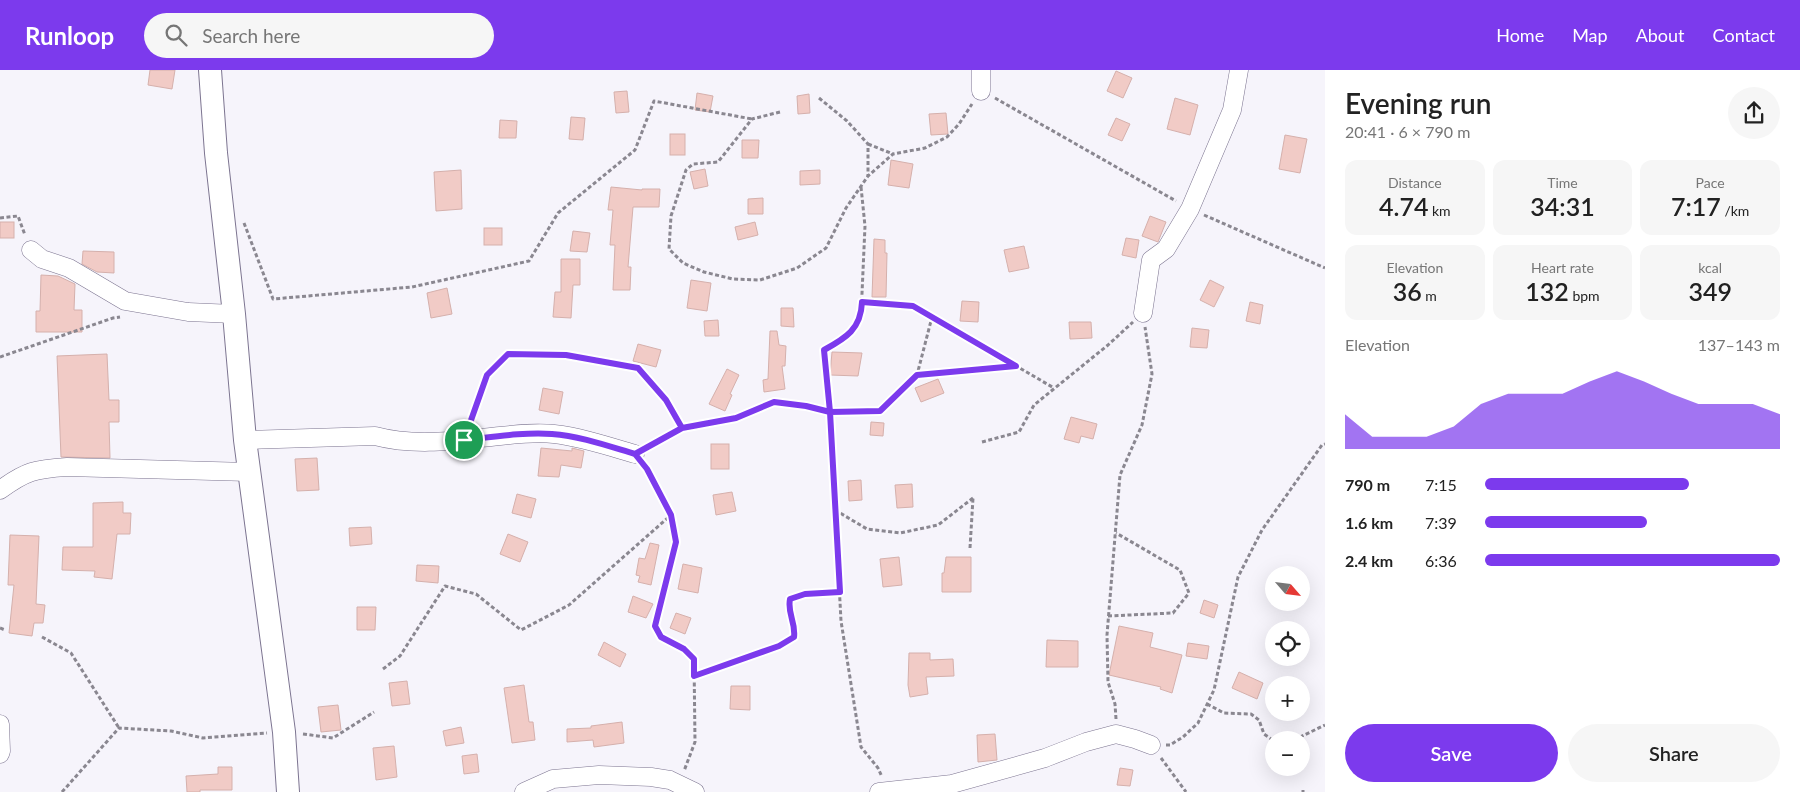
<!DOCTYPE html>
<html lang="en">
<head>
<meta charset="utf-8">
<style>
	:root { --surface:#fff; --page:#f6f6f6; --text:#222; --muted:#767676; --accent:#7c3aed }
	body { margin:0; font-family:Lato,sans-serif; background:var(--page); color:var(--text); height:100vh; display:flex; flex-direction:column; font-size:19px; white-space:nowrap }
	* { box-sizing:border-box; margin:0 }
	p { font-size:16px; color:var(--muted) }
	.icon { flex:none; width:28px; height:28px; fill:none; stroke:currentColor; stroke-width:2; stroke-linecap:round; stroke-linejoin:round }
	.map { position:relative; flex:1; overflow:hidden }
	.side { display:flex; flex-direction:column; background:var(--surface); width:475px }
	.side>* { flex:none }
	.needle { width:32px; rotate:118deg }
	.controls { position:absolute; left:1265px; top:496px; display:grid; gap:10px }
	.controls a { display:grid; place-items:center; width:45px; height:45px; border-radius:50%; background:var(--surface); box-shadow:0 5px 20px #0002; font-size:25px }
	.pin { position:absolute; display:grid; place-items:center; width:42px; height:42px; color:#fff; margin:-21px; border:2px solid #fff; border-radius:50%; box-shadow:0 1px 5px #0007 }
	.round { display:grid; place-items:center; flex:none; width:52px; height:52px; border-radius:26px; background:var(--page) }
	.summary { display:flex; align-items:center; justify-content:space-between; height:85px; padding:0 20px }
	h1 { font-size:28px; font-weight:600; line-height:38px }
	.stats { display:grid; grid-template-columns:repeat(3,1fr); gap:8px; height:85px; padding:5px 20px }
	.stats div { display:grid; align-content:center; border-radius:12px; background:var(--page); text-align:center }
	.stats b { font-size:25px; font-weight:600 }
	.stats small { font-size:14px; font-weight:400 }
	.stats p { font-size:14px }
	.chart { height:140px; padding:10px 20px }
	.chart p { display:flex; justify-content:space-between }
	.chart svg { width:100%; height:90px; margin-top:5px; fill:var(--accent); opacity:.7 }
	.button { display:flex; gap:10px; margin-top:auto; padding:10px 20px }
	.button a { flex:1; height:58px; border-radius:30px; background:var(--accent); color:#fff; font-size:20px; font-weight:600; line-height:58px; text-align:center }
	.button a+a { background:var(--page); color:var(--text) }
	ul { padding:0 20px; list-style:none; font-size:16px }
	li { display:grid; grid-template-columns:80px 60px 1fr; align-items:center; height:38px }
	li i { height:12px; border-radius:6px; background:var(--accent) }
	header { display:flex; align-items:center; gap:30px; box-sizing:border-box; height:70px; padding:0 25px; background:var(--accent); color:#fff }
	header strong { font-size:24px }
	nav { display:flex; gap:28px; margin-inline-start:auto; font-size:18px }
	.search { width:350px; height:45px; background:var(--page); display:flex; align-items:center; gap:12px; box-sizing:border-box; padding:0 18px; border-radius:28px; color:var(--muted); font-size:19px }
	main { display:flex; flex:1; min-height:0 }
	.map>svg:first-child { display:block }
	.building { fill:#f1cbc6; stroke:#d5b0ac }
	.lines { fill:none; stroke-linecap:round; stroke-linejoin:round }
	.minor-casing { stroke:#7c7490; stroke-width:19 }
	.major-casing { stroke:#7c7490; stroke-width:24 }
	.path { stroke:#8a8790; stroke-width:3; stroke-dasharray:4 2.5; stroke-linecap:butt }
	.minor { stroke:#fff; stroke-width:18 }
	.major { stroke:#fff; stroke-width:22 }
	.route-casing { stroke:#fff; stroke-width:10 }
	.route { stroke:#7c3aed; stroke-width:6 }
</style>
</head>
<body>
<header>
<strong>Runloop</strong>
<div class="search"><svg class="icon" aria-label="search" viewBox="0 0 24 24"><circle cx="10" cy="10" r="6"/><path d="M15 15l6 6"/></svg>Search here</div>
<nav><a>Home</a><a>Map</a><a>About</a><a>Contact</a></nav>
</header>
<main>
<div class="map">
<svg width="1325" height="722" viewBox="0 0 1325 722">
	<rect width="100%" height="100%" fill="#f6f4fb"/>
	<g class="building">
		<path d="M150 0H175L172 19 148 15Z"/>
		<path d="M1116 1 1132 8 1123 28 1107 21Z"/>
		<path d="M627 21 629 42 616 43 614 22Z"/>
		<path d="M697 23 713 26 710 42 695 40Z"/>
		<path d="M809 24 810 43 798 44 797 26Z"/>
		<path d="M1175 28 1198 35 1190 65 1167 59Z"/>
		<path d="M946 43 948 64 931 65 929 44Z"/>
		<path d="M571 47 585 48 583 70 569 69Z"/>
		<path d="M1116 48 1130 54 1122 71 1108 65Z"/>
		<path d="M500 50 517 51 516 68H499Z"/>
		<rect x="670" y="64" width="15" height="21"/>
		<path d="M1285 65 1307 69 1300 103 1279 99Z"/>
		<path d="M742 70H759L758 88H742Z"/>
		<path d="M891 90 913 94 909 118 888 115Z"/>
		<path d="M705 99 708 116 694 119 690 102Z"/>
		<path d="M461 100 462 139 436 141 434 102Z"/>
		<path d="M820 100V114L800 115V101Z"/>
		<path d="M611 117 642 120V119H660L659 137H633L628 197H631L630 220H613L615 175H610L613 140H608Z"/>
		<path d="M763 128V144H748V129Z"/>
		<path d="M1150 146 1166 152 1158 172 1142 166Z"/>
		<rect x="0" y="152" width="14" height="16"/>
		<path d="M755 152 758 165 738 170 735 157Z"/>
		<rect x="484" y="158" width="18" height="17"/>
		<path d="M573 161 590 163 587 182 570 181Z"/>
		<path d="M1126 168 1139 170 1136 188 1122 185Z"/>
		<path d="M874 169 885 170V183H887L886 227H872Z"/>
		<path d="M1024 176 1029 198 1009 202 1004 180Z"/>
		<path d="M83 181 114 182V203L97 202 82 194Z"/>
		<path d="M561 189H580V215H573L571 248 553 247 555 222H561Z"/>
		<path d="M41 205 58 206 75 214 74 240H82V262H36V241H40Z"/>
		<path d="M691 210 711 213 707 241 687 238Z"/>
		<path d="M1210 210 1224 217 1214 237 1200 230Z"/>
		<path d="M447 218 452 244 431 248 427 223Z"/>
		<path d="M962 231 979 232 978 252 960 251Z"/>
		<path d="M1250 232 1263 235 1260 254 1246 251Z"/>
		<path d="M781 238H793L794 257 781 256Z"/>
		<path d="M718 250 719 266H705L704 251Z"/>
		<path d="M1069 252H1091L1092 268 1070 269Z"/>
		<path d="M1192 258 1209 260 1207 278 1190 277Z"/>
		<path d="M770 261H777L779 275 786 276 785 296H782L785 319 764 322 763 310 768 309Z"/>
		<path d="M638 274 661 280 656 297 633 291Z"/>
		<path d="M832 282 862 283 858 306 830 305Z"/>
		<path d="M107 284 109 330H119V352H109L110 388 61 387 57 286Z"/>
		<path d="M727 299 739 305 730 324 732 325 725 341 709 334Z"/>
		<path d="M938 309 944 323 921 332 915 318Z"/>
		<path d="M543 318 563 322 559 344 539 340Z"/>
		<path d="M1071 347 1097 354 1093 369 1081 366 1079 373 1064 369Z"/>
		<path d="M871 352 884 353 883 366 870 365Z"/>
		<rect x="711" y="374" width="18" height="25"/>
		<path d="M541 378 572 381V378L584 381 581 398 561 395 559 407 538 406Z"/>
		<path d="M317 388 319 420 297 421 295 389Z"/>
		<path d="M861 410 862 430 849 431 848 411Z"/>
		<path d="M912 414 913 437 897 438 895 415Z"/>
		<path d="M732 422 736 441 716 445 713 425Z"/>
		<path d="M517 424 536 429 531 448 512 443Z"/>
		<path d="M123 432V443H131L130 464H117L112 509 94 507 95 501 62 500 63 477H93V433Z"/>
		<path d="M371 457 372 474 350 476 349 458Z"/>
		<path d="M508 464 528 472 520 492 500 484Z"/>
		<path d="M10 465 39 466 36 534 45 535 43 553H34L32 566 9 563 14 515H8Z"/>
		<path d="M650 473 659 475 651 515 638 512 640 506 636 505 639 488 645 489Z"/>
		<path d="M899 487 902 515 883 517 880 489Z"/>
		<path d="M946 487H971V522H942V503H944Z"/>
		<path d="M683 494 702 498 698 523 678 519Z"/>
		<path d="M417 495 439 496 438 513 416 511Z"/>
		<path d="M633 526 653 534 646 548 628 542Z"/>
		<path d="M1204 530 1218 535 1214 548 1200 543Z"/>
		<path d="M357 537H376L375 560H357Z"/>
		<path d="M676 543 691 548 685 564 670 558Z"/>
		<path d="M1119 556 1153 563 1150 577 1182 585 1172 623 1160 619 1161 617 1109 605Z"/>
		<path d="M1047 570 1078 571V597H1046Z"/>
		<path d="M604 572 626 584 620 597 598 585Z"/>
		<path d="M1188 573 1209 576 1207 589 1186 586Z"/>
		<path d="M909 583H930V590L953 589 954 606 926 607 928 624 910 627 908 615Z"/>
		<path d="M1239 602 1263 613 1257 629 1232 618Z"/>
		<path d="M407 611 410 634 392 636 389 613Z"/>
		<path d="M524 615 529 652H533L535 670 512 673 504 618Z"/>
		<path d="M731 616H750V640L730 639Z"/>
		<path d="M338 635 341 660 321 662 318 637Z"/>
		<path d="M622 652 624 673 594 677 593 670 567 672V659L591 658V656Z"/>
		<path d="M461 657 464 673 446 676 443 661Z"/>
		<path d="M995 664 997 690 978 692 977 665Z"/>
		<path d="M394 676 397 707 376 710 373 678Z"/>
		<path d="M477 684 479 702 464 704 462 686Z"/>
		<path d="M218 697H232V720H200V722H187L186 706 218 704Z"/>
		<path d="M1120 698 1133 700 1130 716 1117 715Z"/>
	</g>
	<g class="lines">
		<g class="minor-casing">
			<g id="minor">
				<path d="M981 0V21"/>
				<path d="M31 180 42 189 69 198 125 231 188 242 234 244"/>
				<path d="M1143 243 1151 190 1166 179 1190 139 1232 40 1239 0"/>
				<path d="M245 370 375 366C416 377 459 370 500 366 518 364 536 362 554 364 581 367 608 376 635 384"/>
				<path d="M0 420C26 401 35 399 67 397L249 402"/>
				<path d="M0 654 1 681 0 684"/>
				<path d="M524 722 553 709 599 705 651 707 670 710 695 722"/>
				<path d="M879 722 952 714 1045 688 1086 672 1116 664 1135 669 1151 675"/>
			</g>
		</g>
		<g class="major-casing">
			<path id="major" d="M210 0 216 83 234 244 245 370 284 662 288 722"/>
		</g>
		<g class="path">
			<path d="M819 28 847 51 868 74V106"/>
			<path d="M995 28 1176 131"/>
			<path d="M780 42 752 49 718 92 693 94 686 100 671 146 669 179 683 193 704 202 733 209 760 210 797 198 826 178 846 138 868 106 893 84 925 78 947 67 959 54 972 34"/>
			<path d="M868 74 893 84"/>
			<path d="M861 117 865 156 861 246 851 263 842 271 824 280 830 342 841 551 861 677 878 698 882 707"/>
			<path d="M1204 145 1325 198"/>
			<path d="M0 148 18 146 25 165"/>
			<path d="M244 153 273 229 412 217 529 191 558 143 635 80 654 31 752 49"/>
			<path d="M862 232 913 236 1054 318"/>
			<path d="M0 287 113 248 120 247"/>
			<path d="M917 305 1016 296"/>
			<path d="M470 353 487 305 508 284 566 285 638 298 666 330 682 358"/>
			<path d="M982 372 1019 362 1034 335 1108 275 1133 252"/>
			<path d="M648 377 682 358 736 348 774 332 806 335 830 342 880 341 917 305 932 247"/>
			<path d="M644 395 671 445 676 472 655 556 661 567 684 579 694 589 695 672 684 701"/>
			<path d="M835 440 867 459 900 463 938 455 973 428"/>
			<path d="M970 478 973 428"/>
			<path d="M1108 546 1173 543 1189 523 1180 500 1116 463"/>
			<path d="M0 558 5 560"/>
			<path d="M42 567 71 583 119 658"/>
			<path d="M383 599 400 586 445 516 476 524 521 560 569 535 671 445"/>
			<path d="M694 606 779 576 793 567C796 553 788 543 790 529L805 524 840 522"/>
			<path d="M1207 634 1224 643 1251 644 1259 650 1264 664 1274 671"/>
			<path d="M1116 649 1115 634 1108 612 1107 565 1120 405 1142 355 1152 304 1145 257"/>
			<path d="M303 664 333 668 374 642"/>
			<path d="M1294 670 1325 655"/>
			<path d="M1166 675H1170L1183 667 1198 653 1214 620 1238 507 1262 460 1322 375 1325 374"/>
			<path d="M1161 688 1186 722"/>
			<path d="M1303 720V722"/>
			<path d="M62 722 119 658 171 661 203 668 267 663"/>
		</g>
		<use href="#minor" class="minor"/>
		<use href="#major" class="major"/>
	</g>
	<g class="lines">
		<g class="route-casing">
			<path id="route" d="M464 370C493 367 523 362 552 364 580 366 608 376 635 384L682 358 736 348 774 332 806 336 830 342 880 341 917 305 1016 296 913 236 862 232C861 259 846 268 824 280L830 342 840 522 805 524 790 529C787 544 796 552 794 567L779 576 694 606V589L684 579 661 567 655 556 676 472 671 445 647 399 635 384 682 358 666 330 638 298 566 285 508 284 487 305 464 370"/>
		</g>
		<use href="#route" class="route"/>
	</g>
</svg>
<div class="controls">
<a><svg class="needle" viewBox="-14 -14 28 28"><path d="M0-13l5 13h-10z" fill="#e53935"/><path d="M0 13l5-13h-10z" fill="#767676"/></svg></a>
<a><svg class="icon" aria-label="locate" viewBox="0 0 24 24"><circle cx="12" cy="12" r="6"/><path d="M12 2v4M12 18v4M2 12h4M18 12h4"/></svg></a>
<a>+</a>
<a>−</a>
</div>
<div class="pin" style="left:464px;top:370px;background:#1e9e55"><svg class="icon" aria-label="arrive" viewBox="0 0 24 24"><path d="M6 21V4h12l-3 4 3 4H6"/></svg></div>
</div>
<section class="side">
<div class="summary"><div><h1>Evening run</h1><p>20:41 · 6 × 790 m</p></div><a class="round"><svg class="icon" aria-label="share" viewBox="0 0 24 24"><path d="M12 15V3M7 8l5-5 5 5M5 13v7h14v-7"/></svg></a></div>
<div class="stats">
<div><p>Distance</p><b>4.74<small> km</small></b></div>
<div><p>Time</p><b>34:31</b></div>
<div><p>Pace</p><b>7:17<small> /km</small></b></div>
</div>
<div class="stats">
<div><p>Elevation</p><b>36<small> m</small></b></div>
<div><p>Heart rate</p><b>132<small> bpm</small></b></div>
<div><p>kcal</p><b>349</b></div>
</div>
<div class="chart"><p><span>Elevation</span>137–143 m</p>
<svg viewBox="0 0 160 44" preserveAspectRatio="none"><path d="M0 44V27L10 38L20 38L30 38L40 33L50 22L60 17L70 17L80 17L90 11L100 6L110 11L120 17L130 22L140 22L150 22L160 27V44z"/></svg>
</div>
<ul>
<li><b>790 m</b>7:15<i style="width:69%"></i></li>
<li><b>1.6 km</b>7:39<i style="width:55%"></i></li>
<li><b>2.4 km</b>6:36<i style="width:100%"></i></li>
</ul>
<div class="button"><a>Save</a><a>Share</a></div>
</section>
</main>
</body>
</html>
